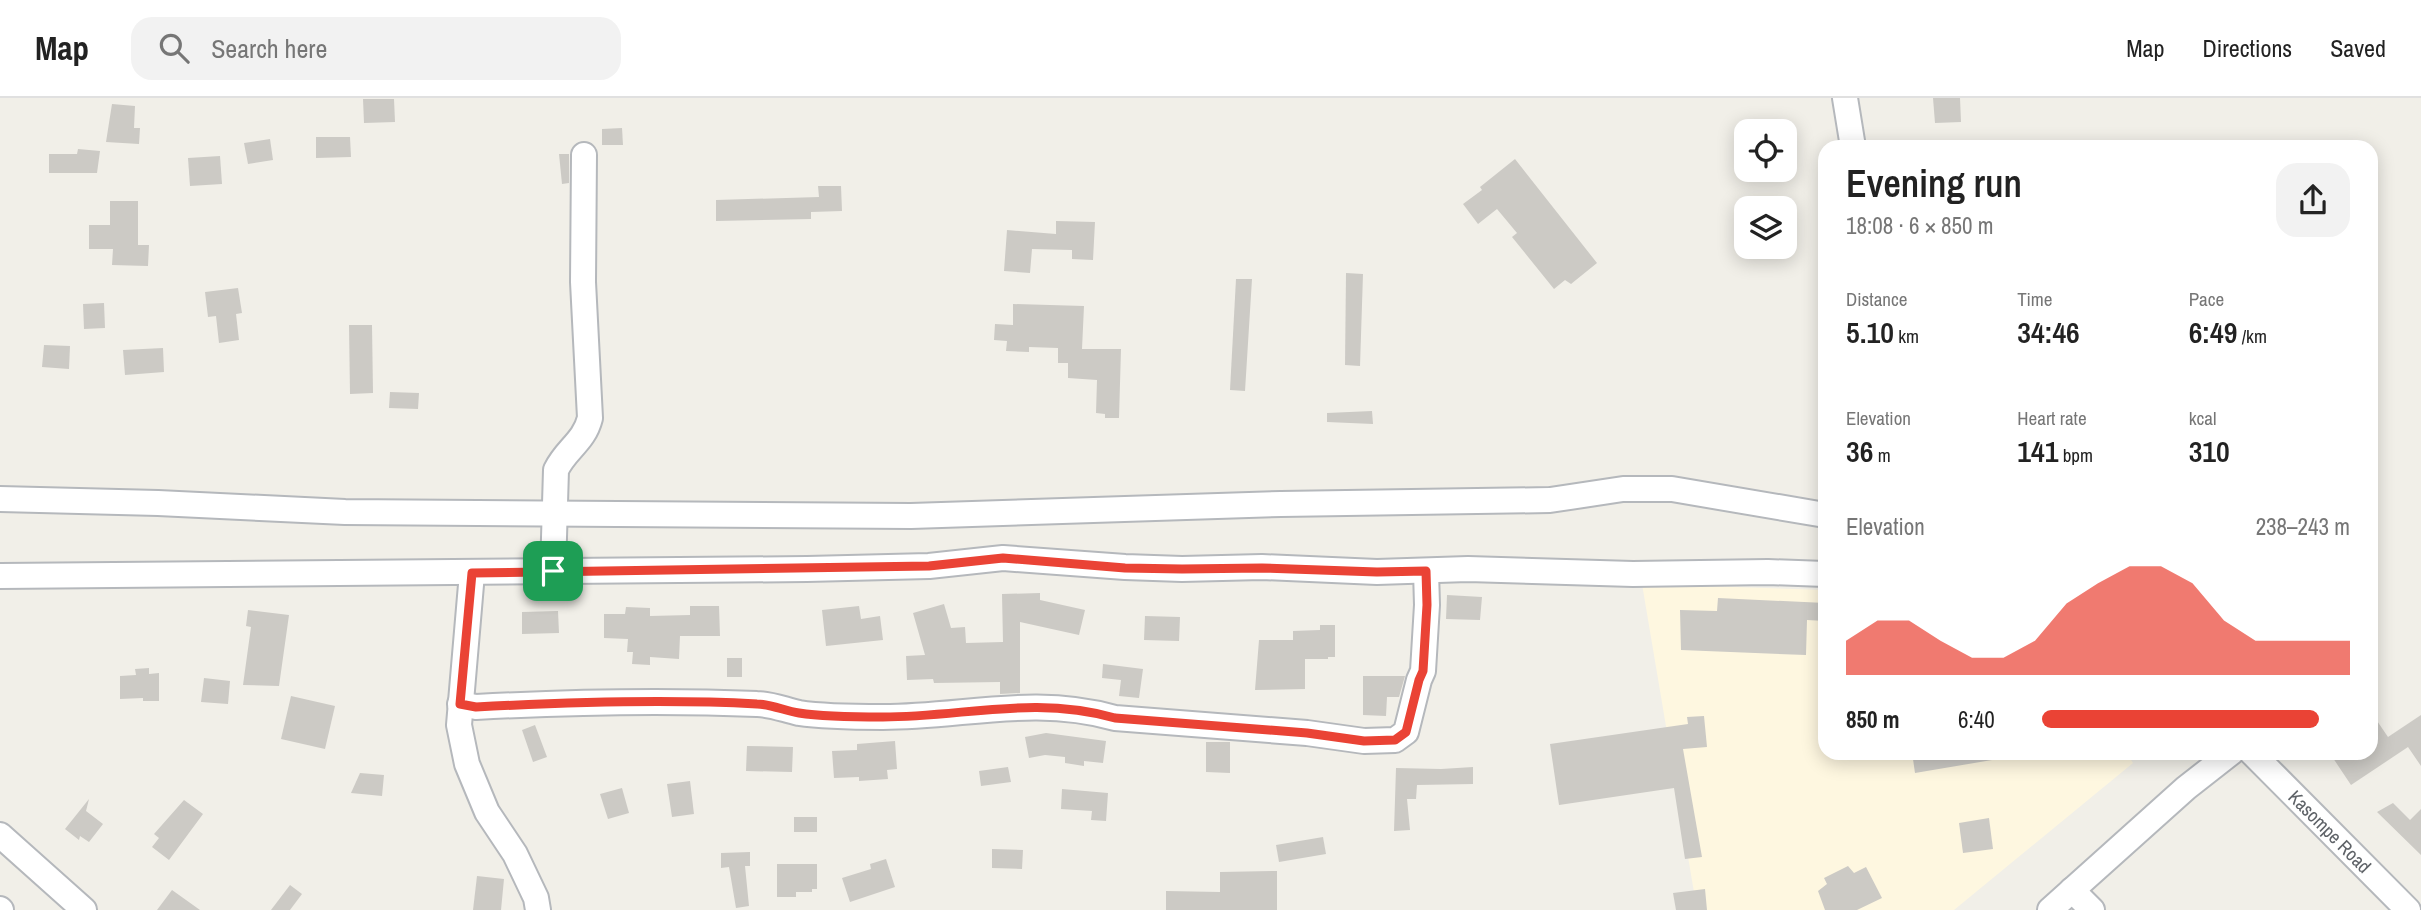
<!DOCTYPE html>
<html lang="en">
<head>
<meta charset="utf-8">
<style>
	:root { --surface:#fff; --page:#f2f2f2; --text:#222; --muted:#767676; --line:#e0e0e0; --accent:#ea4335 }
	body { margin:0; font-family:"Archivo Narrow",sans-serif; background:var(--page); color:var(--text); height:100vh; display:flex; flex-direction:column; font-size:26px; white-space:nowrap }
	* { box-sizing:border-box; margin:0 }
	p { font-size:23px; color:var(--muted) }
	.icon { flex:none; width:38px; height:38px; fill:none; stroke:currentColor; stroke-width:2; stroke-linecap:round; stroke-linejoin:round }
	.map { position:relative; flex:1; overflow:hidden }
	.panel { position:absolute; left:1818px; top:42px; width:560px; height:620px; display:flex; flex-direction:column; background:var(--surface); border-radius:21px; box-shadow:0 4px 18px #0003 }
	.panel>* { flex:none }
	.controls { position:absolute; left:1734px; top:21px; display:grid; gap:14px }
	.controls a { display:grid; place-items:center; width:63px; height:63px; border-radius:14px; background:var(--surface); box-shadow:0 4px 18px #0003; font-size:35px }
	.pin { position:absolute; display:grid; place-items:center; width:60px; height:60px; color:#fff; margin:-30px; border-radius:14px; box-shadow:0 4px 10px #0006 }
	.round { display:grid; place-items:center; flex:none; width:74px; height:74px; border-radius:21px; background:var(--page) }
	.headline { display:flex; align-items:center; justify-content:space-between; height:119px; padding:0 28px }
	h1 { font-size:38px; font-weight:600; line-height:52px }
	.stats { display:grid; grid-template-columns:repeat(3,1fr); gap:10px; height:119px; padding:7px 28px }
	.stats div { display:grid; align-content:center }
	.stats b { font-size:30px; font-weight:600 }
	.stats small { font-size:19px; font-weight:400 }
	.stats p { font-size:19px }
	.chart { height:196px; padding:14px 28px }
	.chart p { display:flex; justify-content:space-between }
	.chart svg { width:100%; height:126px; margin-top:7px; fill:var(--accent); opacity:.7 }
	ul { padding:0 28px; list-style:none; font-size:23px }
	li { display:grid; grid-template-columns:112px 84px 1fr; align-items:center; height:52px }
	li i { height:18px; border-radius:9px; background:var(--accent) }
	header { display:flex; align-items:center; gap:42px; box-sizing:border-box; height:98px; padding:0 35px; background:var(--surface); border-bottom:2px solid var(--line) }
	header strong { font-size:33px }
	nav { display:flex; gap:38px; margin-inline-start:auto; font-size:24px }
	.search { width:490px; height:63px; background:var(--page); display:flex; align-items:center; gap:18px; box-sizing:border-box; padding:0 24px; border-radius:21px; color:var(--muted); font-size:26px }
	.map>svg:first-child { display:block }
	.commercial { fill:#fef7e0 }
	.building { fill:#cccac5 }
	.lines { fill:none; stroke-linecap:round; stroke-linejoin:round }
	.minor-casing { stroke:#b5b8bc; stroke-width:28 }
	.minor { stroke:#fff; stroke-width:24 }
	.route-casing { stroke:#fff; stroke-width:14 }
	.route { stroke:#ea4335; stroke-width:9 }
	.labels { text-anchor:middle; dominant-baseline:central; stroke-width:5; stroke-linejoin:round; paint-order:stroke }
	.street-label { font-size:19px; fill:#5f6368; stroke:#fff }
</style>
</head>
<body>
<header>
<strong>Map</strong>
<div class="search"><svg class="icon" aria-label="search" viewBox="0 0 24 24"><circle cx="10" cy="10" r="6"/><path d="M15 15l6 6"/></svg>Search here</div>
<nav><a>Map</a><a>Directions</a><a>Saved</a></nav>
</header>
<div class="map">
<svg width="2421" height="812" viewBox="0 0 2421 812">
	<rect width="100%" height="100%" fill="#f1efe8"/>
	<path class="commercial" d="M1642 486 1825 492V654H2126L2133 665 1954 812H1697Z"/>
	<g class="building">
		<path d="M1933 0H1960L1961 24 1935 25Z"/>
		<path d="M363 1H394L395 24 364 25Z"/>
		<path d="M112 6 135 8 134 30H140L139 46 106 44Z"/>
		<path d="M622 30 623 47H602V31Z"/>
		<path d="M316 39H350L351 59 316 60Z"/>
		<path d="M270 41 273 62 248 66 244 45Z"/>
		<path d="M78 51 100 53 97 75H49V56H77Z"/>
		<path d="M559 56H569V85L562 86Z"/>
		<path d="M220 58 222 86 190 88 188 60Z"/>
		<path d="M1515 61 1597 165 1571 186 1565 182 1554 191 1512 139 1517 135 1497 111 1478 126 1463 106 1482 92 1480 89Z"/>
		<path d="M818 88H841L842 113 811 114V121L716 123V102L819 99Z"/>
		<path d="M110 103H138V147H149L148 168 112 167 113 151H89V127H110Z"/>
		<path d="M1056 123 1095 124 1093 162 1072 161V152L1032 151 1030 175 1004 173 1007 132 1056 136Z"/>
		<path d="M1346 175 1363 176 1360 268 1345 267Z"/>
		<path d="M1236 181H1252L1245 293 1230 292Z"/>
		<path d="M238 190 242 215 236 216 239 242 219 245 216 218 208 219 205 194Z"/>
		<path d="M104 205 105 230 84 231 83 206Z"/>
		<path d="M1013 206 1084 208 1082 251H1121L1119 320H1105V316L1096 315 1097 282 1068 280V265H1058V250L1029 249V254L1006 253 1007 243 994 242 995 226 1013 227Z"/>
		<path d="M349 227H372L373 295 350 296Z"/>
		<path d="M44 247 70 248 69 271 42 269Z"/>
		<path d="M163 250 164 274 125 277 123 252Z"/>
		<path d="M390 294 419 295 418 311 389 310Z"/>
		<path d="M1372 313 1373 326 1327 324V315Z"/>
		<path d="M1040 495V502L1085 512 1079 537 1020 524V595L1000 596V584L934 585 933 581 907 582 906 558 925 557 913 515 944 506 951 530 965 529 966 545 1003 544 1002 496Z"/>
		<path d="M1447 497 1482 499 1480 522 1446 521Z"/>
		<path d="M1718 500 1825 505V523L1807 522 1806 557 1681 552 1680 512 1717 513Z"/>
		<path d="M690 508H719L720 538H680L679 561 650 559V567L632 566 633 554H627L628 541 604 540V516H625L626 509 650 510V518L690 517Z"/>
		<path d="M859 508 861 521 880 518 883 542 826 548 822 512Z"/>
		<path d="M248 512 289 517 279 588 243 587 251 529 246 528Z"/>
		<path d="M558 513 559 535 522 536V514Z"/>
		<path d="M1145 518 1180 519 1179 543 1144 542Z"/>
		<path d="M1320 527H1335V559H1328V561H1305V591L1255 592 1259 542H1293V533L1320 532Z"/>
		<rect x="727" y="560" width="15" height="19"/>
		<path d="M1103 566 1143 571 1139 600 1119 598 1121 582 1102 580Z"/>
		<path d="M149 570V576L159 575V603H143V600L120 601V578L136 577 135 571Z"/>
		<path d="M1363 578H1405L1399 599H1387L1386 618 1363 617Z"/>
		<path d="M204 580 230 583 228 606 201 604Z"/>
		<path d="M291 598 335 608 325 651 281 641Z"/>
		<path d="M2371 614 2388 639 2421 617V668L2408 649 2351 687 2329 654H2371Z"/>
		<path d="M1704 618 1707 649 1683 651 1702 759 1685 761 1674 690 1559 707 1550 646 1688 626 1687 619Z"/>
		<path d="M535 627 547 659 533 664 522 632Z"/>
		<path d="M1046 635 1106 643 1103 665 1084 663V668L1065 665V659L1045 657 1029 660 1025 639Z"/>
		<path d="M895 643 897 671 887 672 888 681 859 683V679L834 680 832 653 857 652V646Z"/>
		<path d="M1206 644H1230V675L1206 674Z"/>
		<path d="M747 648 793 649 792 674 746 673Z"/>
		<path d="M1912 654H1991L1992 662 1915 675Z"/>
		<path d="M1008 669 1011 684 981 688 979 673Z"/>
		<path d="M1473 669V686L1417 687 1416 701H1407L1410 732 1394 733 1396 670 1441 671Z"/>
		<path d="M360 675 384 677 382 698 351 695Z"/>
		<path d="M690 683 694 716 672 719 667 686Z"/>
		<path d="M622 690 629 715 608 721 600 696Z"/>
		<path d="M1062 691 1108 695 1106 723 1091 722 1092 713 1061 711Z"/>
		<path d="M89 701 86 713 103 726 89 744 80 738 79 742 65 731Z"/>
		<path d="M184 702 203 716 169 762 152 749 159 740 154 736Z"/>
		<path d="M2393 705 2410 722 2421 711V757L2377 714Z"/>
		<rect x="794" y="719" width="23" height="15"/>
		<path d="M1989 720 1993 751 1963 755 1959 725Z"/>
		<path d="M1323 739 1326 756 1279 764 1276 747Z"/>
		<path d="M992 751 1023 752 1022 771 992 770Z"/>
		<path d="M750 754V768H745L749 808 736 810 729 769 721 770V755Z"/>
		<path d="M886 761 895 789 850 804 842 780 871 771 870 766Z"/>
		<path d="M777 766H817V791H812V794H796V799H777Z"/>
		<path d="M1848 768 1854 775 1866 769 1882 800 1857 812H1825L1818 793 1827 786 1824 780Z"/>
		<path d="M1277 773V812H1166V793L1220 794V774Z"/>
		<path d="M477 778 504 781 501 812H473Z"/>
		<path d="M290 787 302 796 290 812H271Z"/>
		<path d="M1705 791 1707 812H1676L1673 795Z"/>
		<path d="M172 792 200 812H157Z"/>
	</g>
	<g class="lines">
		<g class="minor-casing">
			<g id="minor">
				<path d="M1845 0 1853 49"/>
				<path d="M0 401 158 405 345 414 911 418 1281 406 1550 402 1623 391H1672L1825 417"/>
				<path d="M553 473 556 372C566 351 584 344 590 320L583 184 584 57"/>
				<path d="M472 475 459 627 467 666 487 714 515 756 536 800 538 812"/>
				<path d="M0 478 807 471 929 468 1003 460 1125 469 1182 471 1262 469 1377 474 1468 471 1633 476 1768 474 1825 476"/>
				<path d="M460 606 476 609C570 604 663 602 757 606 771 606 785 612 799 615 825 619 856 619 883 619 964 619 1034 597 1115 620L1307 635 1364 643 1395 642 1406 634 1419 582 1423 573 1427 507 1426 473"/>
				<path id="s1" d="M2251 654 2408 812"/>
				<path d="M0 737 84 812"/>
				<path d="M2072 792 2092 812"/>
				<path d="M0 811 1 812"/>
				<path d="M2050 812 2186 690 2232 654"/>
			</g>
		</g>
		<use href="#minor" class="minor"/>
	</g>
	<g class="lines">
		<g class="route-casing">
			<path id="route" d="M1003 460 1125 470 1182 471 1262 470 1377 474 1426 473 1427 507 1423 573 1419 582 1406 634 1395 642 1364 643 1307 635 1115 620C1034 597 964 619 883 619 856 619 825 619 799 615 785 613 771 606 757 606 663 601 570 604 476 609L460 606 472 475 929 468Z"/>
		</g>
		<use href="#route" class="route"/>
	</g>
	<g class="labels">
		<g class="street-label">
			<text stroke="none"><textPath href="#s1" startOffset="112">Kasompe Road</textPath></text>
		</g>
	</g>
</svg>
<div class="controls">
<a><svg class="icon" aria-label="locate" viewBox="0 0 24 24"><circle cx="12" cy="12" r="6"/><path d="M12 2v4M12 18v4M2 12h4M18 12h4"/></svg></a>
<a><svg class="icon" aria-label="layers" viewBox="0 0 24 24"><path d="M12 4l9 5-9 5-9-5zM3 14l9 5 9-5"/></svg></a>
</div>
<div class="pin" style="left:553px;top:473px;background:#1e9e55"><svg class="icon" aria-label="arrive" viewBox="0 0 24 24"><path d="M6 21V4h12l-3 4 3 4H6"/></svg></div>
<section class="panel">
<div class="headline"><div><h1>Evening run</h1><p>18:08 · 6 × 850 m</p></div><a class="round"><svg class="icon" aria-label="share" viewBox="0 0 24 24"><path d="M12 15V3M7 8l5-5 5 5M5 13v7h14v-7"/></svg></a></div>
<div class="stats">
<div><p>Distance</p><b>5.10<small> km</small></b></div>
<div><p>Time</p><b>34:46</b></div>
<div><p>Pace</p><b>6:49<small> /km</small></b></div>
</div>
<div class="stats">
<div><p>Elevation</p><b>36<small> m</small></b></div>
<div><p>Heart rate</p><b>141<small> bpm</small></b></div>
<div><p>kcal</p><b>310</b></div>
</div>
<div class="chart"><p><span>Elevation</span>238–243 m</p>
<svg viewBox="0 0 160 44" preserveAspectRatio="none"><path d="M0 44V32L10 25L20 25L30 32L40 38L50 38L60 32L70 19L80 12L90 6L100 6L110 12L120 25L130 32L140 32L150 32L160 32V44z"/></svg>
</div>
<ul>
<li><b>850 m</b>6:40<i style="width:90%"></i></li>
</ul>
</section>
</div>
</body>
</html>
